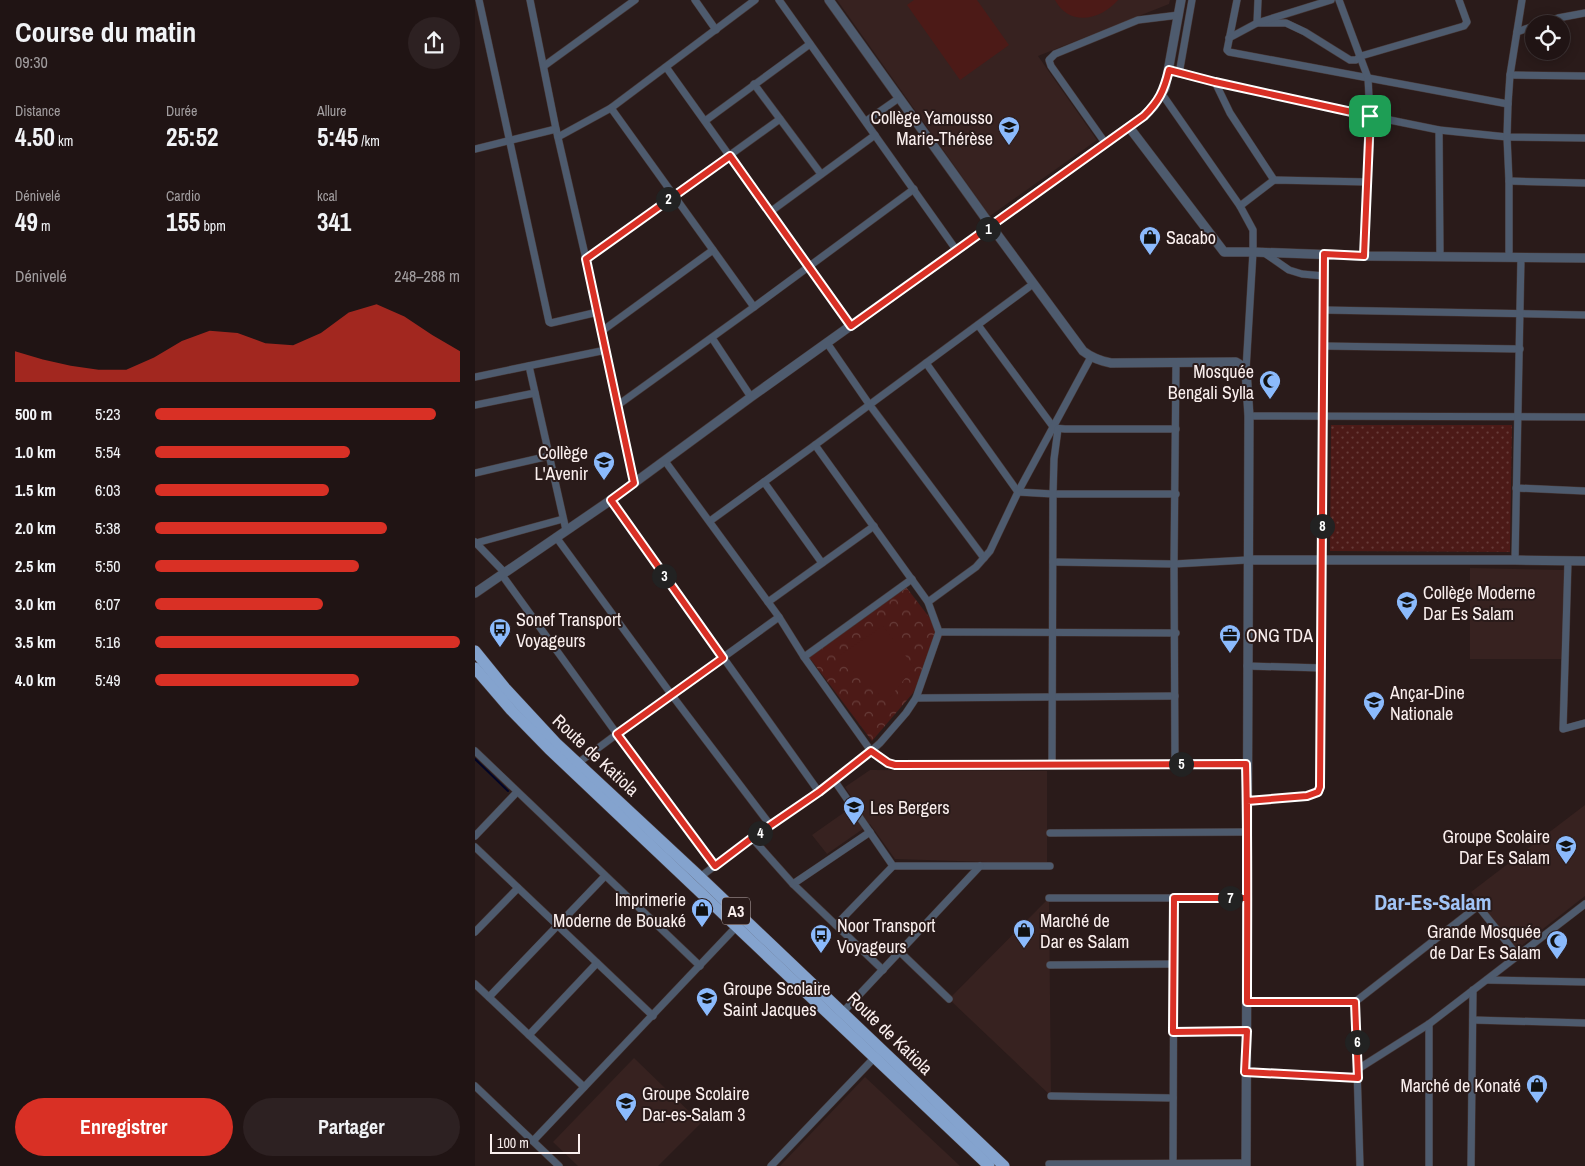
<!DOCTYPE html>
<html lang="fr">
<head>
<meta charset="utf-8">
<style>
	:root { --surface:#201414; --page:#2d2122; --text:#f1f3f6; --muted:#a29ea0; --line:#3d3334; --accent:#d93025 }
	body { margin:0; font-family:"Archivo Narrow",sans-serif; background:var(--page); color:var(--text); height:100vh; display:flex; flex-direction:column; font-size:19px; white-space:nowrap }
	* { box-sizing:border-box; margin:0 }
	p { font-size:16px; color:var(--muted) }
	.icon { flex:none; width:28px; height:28px; fill:none; stroke:currentColor; stroke-width:2; stroke-linecap:round; stroke-linejoin:round }
	.map { position:relative; flex:1; overflow:hidden }
	.side { display:flex; flex-direction:column; background:var(--surface); width:475px }
	.side>* { flex:none }
	.buttons { position:absolute; left:1050px; top:15px; display:grid; gap:10px }
	.buttons a { display:grid; place-items:center; width:45px; height:45px; border-radius:50%; background:var(--surface); box-shadow:0 2px 12px #0003,0 0 0 1px var(--line); font-size:25px }
	.scale { position:absolute; left:15px; bottom:12px; width:90px; box-sizing:border-box; padding-left:5px; border:2px solid #faefee; border-top:0; font-size:14px; line-height:18px; white-space:nowrap; color:#faefee; -webkit-text-stroke:4px #2a1b1a; paint-order:stroke }
	.pin { position:absolute; display:grid; place-items:center; width:42px; height:42px; color:#fff; margin:-21px; border-radius:10px; box-shadow:0 2px 8px #0006 }
	.km { position:absolute; width:25px; height:25px; margin:-12px; border-radius:50%; background:#222; color:#fff; font-size:14px; line-height:25px; text-align:center }
	.round { display:grid; place-items:center; flex:none; width:52px; height:52px; border-radius:26px; background:var(--page) }
	.head { display:flex; align-items:center; justify-content:space-between; height:85px; padding:0 15px }
	h1 { font-size:28px; font-weight:700; line-height:38px }
	.figures { display:grid; grid-template-columns:repeat(3,1fr); gap:8px; height:85px; padding:5px 15px }
	.figures div { display:grid; align-content:center }
	.figures b { font-size:25px; font-weight:700 }
	.figures small { font-size:14px; font-weight:400 }
	.figures p { font-size:14px }
	.chart { height:140px; padding:10px 15px }
	.chart p { display:flex; justify-content:space-between }
	.chart svg { width:100%; height:90px; margin-top:5px; fill:var(--accent); opacity:.7 }
	.button { display:flex; gap:10px; margin-top:auto; padding:10px 15px }
	.button a { flex:1; height:58px; border-radius:30px; background:var(--accent); color:#fff; font-size:20px; font-weight:700; line-height:58px; text-align:center }
	.button a+a { background:var(--page); color:var(--text) }
	ul { padding:0 15px; list-style:none; font-size:16px }
	li { display:grid; grid-template-columns:80px 60px 1fr; align-items:center; height:38px }
	li i { height:12px; border-radius:6px; background:var(--accent) }
	main { display:flex; flex:1; min-height:0 }
	.map>svg:first-child { display:block }
	.built { fill:#372220 }
	.grass { fill:url(#grass-dots) }
	.park { fill:url(#park-crowns) }
	.garden { fill:#4c1a17 }
	.lines { fill:none; stroke-linecap:round; stroke-linejoin:round }
	.stream { stroke:#000427; stroke-width:2 }
	.minor-casing { stroke:#473938; stroke-width:8 }
	.tertiary-casing { stroke:#473938; stroke-width:10 }
	.trunk-casing { stroke:#473938; stroke-width:12 }
	.minor { stroke:#4e5b6e; stroke-width:7 }
	.tertiary { stroke:#4e5b6e; stroke-width:9 }
	.trunk { stroke:#84a3ce; stroke-width:11 }
	.route-casing { stroke:#fff; stroke-width:10 }
	.route { stroke:#d93025; stroke-width:6 }
	.labels { text-anchor:middle; dominant-baseline:central; stroke-width:4; stroke-linejoin:round; paint-order:stroke }
	.shield { fill:#2a1b1a; stroke:#bcafae; stroke-width:1 }
	.shield-label { font-size:16px; font-weight:bold; fill:#faefee }
	.poi-label { font-size:18px; fill:#faefee; stroke:#2a1b1a; text-anchor:start }
	.street-label { font-size:18px; fill:#faefee; stroke:#2a1b1a }
	.district-label { font-size:22px; font-weight:bold; fill:#a1c4f6; stroke:#2a1b1a }
</style>
</head>
<body>
<main>
<section class="side">
<div class="head"><div><h1>Course du matin</h1><p>09:30</p></div><a class="round"><svg class="icon" aria-label="share" viewBox="0 0 24 24"><path d="M12 15V3M7 8l5-5 5 5M5 13v7h14v-7"/></svg></a></div>
<div class="figures">
<div><p>Distance</p><b>4.50<small> km</small></b></div>
<div><p>Durée</p><b>25:52</b></div>
<div><p>Allure</p><b>5:45<small> /km</small></b></div>
</div>
<div class="figures">
<div><p>Dénivelé</p><b>49<small> m</small></b></div>
<div><p>Cardio</p><b>155<small> bpm</small></b></div>
<div><p>kcal</p><b>341</b></div>
</div>
<div class="chart"><p><span>Dénivelé</span>248–288 m</p>
<svg viewBox="0 0 160 44" preserveAspectRatio="none"><path d="M0 44V29L10 33L20 36L30 38L40 38L50 32L60 24L70 19L80 20L90 25L100 26L110 20L120 10L130 6L140 12L150 21L160 29V44z"/></svg>
</div>
<ul>
<li><b>500 m</b>5:23<i style="width:92%"></i></li>
<li><b>1.0 km</b>5:54<i style="width:64%"></i></li>
<li><b>1.5 km</b>6:03<i style="width:57%"></i></li>
<li><b>2.0 km</b>5:38<i style="width:76%"></i></li>
<li><b>2.5 km</b>5:50<i style="width:67%"></i></li>
<li><b>3.0 km</b>6:07<i style="width:55%"></i></li>
<li><b>3.5 km</b>5:16<i style="width:100%"></i></li>
<li><b>4.0 km</b>5:49<i style="width:67%"></i></li>
</ul>
<div class="button"><a>Enregistrer</a><a>Partager</a></div>
</section>
<div class="map">
<svg width="1110" height="1166" viewBox="0 0 1110 1166">
	<defs>
		<pattern id="grass-dots" width="8" height="8" patternUnits="userSpaceOnUse" patternTransform="scale(1.25)"><rect width="8" height="8" fill="#4c1a17"/><path d="M2 2h.1M6 6h.1" fill="none" stroke="#673c39" stroke-width="1.8" stroke-linecap="round"/></pattern>
		<pattern id="park-crowns" width="20" height="18" patternUnits="userSpaceOnUse" patternTransform="scale(1.25)"><rect width="20" height="18" fill="#4c1a17"/><path d="M2 6a3 3 0 1 1 6 0M12 15a3 3 0 1 1 6 0" fill="none" stroke="#673c39"/></pattern>
	</defs>
	<rect width="100%" height="100%" fill="#2a1b1a"/>
	<g class="built">
		<path d="M362 0H695L694 4 563 56 622 140 515 216Z"/>
		<path d="M995 568 1089 570 1086 659H995Z"/>
		<path d="M395 770 572 771V864L420 859 395 824 352 854 337 835 381 804 370 787Z"/>
		<path d="M1110 805V896L1041 950 996 892Z"/>
		<path d="M574 898 576 1096 474 999Z"/>
		<path d="M159 1058 226 1123 183 1166H103L78 1142Z"/>
		<path d="M390 1077 485 1166H305Z"/>
	</g>
	<path class="grass" d="M856 425H1037L1035 552 855 551Z"/>
	<path class="park" d="M431 587 468 635 438 693 397 741 334 657Z"/>
	<g class="garden">
		<path d="M439 0H502L534 45 485 80 432 5Z"/>
		<path d="M580 0H643C626 20 594 27 580 0Z"/>
		<path d="M408 626 439 667 412 701 362 657Z"/>
	</g>
	<g class="lines">
		<path class="stream" d="M0 759 33 791"/>
		<g class="minor-casing">
			<g id="minor">
				<path d="M4 0 74 322 76 323 123 312"/>
				<path d="M55 0 81 129 111 259 159 483"/>
				<path d="M220 0 241 30"/>
				<path d="M304 0 482 251"/>
				<path d="M762 0 752 50 754 52 1033 104"/>
				<path d="M783 0 782 23H811L830 32 875 60H881L886 56 989 26 992 22 984 0"/>
				<path d="M864 0 893 78 895 116 889 256"/>
				<path d="M1066 24 1083 18 1110 13"/>
				<path d="M1042 32 1059 26"/>
				<path d="M754 38 782 23 856 0"/>
				<path d="M69 66 160 0"/>
				<path d="M191 67 376 326"/>
				<path d="M694 71 740 82 895 116 964 130 1032 137 1110 138"/>
				<path d="M704 74 717 0"/>
				<path d="M1035 75 1110 76"/>
				<path d="M740 82 755 113 799 180"/>
				<path d="M279 84 346 174"/>
				<path d="M687 94 765 206 778 230V252L771 370"/>
				<path d="M136 108 279 307"/>
				<path d="M230 121 335 44"/>
				<path d="M391 121 424 98"/>
				<path d="M964 130 965 256"/>
				<path d="M83 137 136 108 280 0"/>
				<path d="M631 144 576 66 574 60 580 54 663 20 704 15"/>
				<path d="M0 149 81 129"/>
				<path d="M1034 181 1110 183"/>
				<path d="M765 206 799 180 893 182"/>
				<path d="M295 212 400 135"/>
				<path d="M788 252 814 270 827 274 849 276"/>
				<path d="M1034 257V181L1032 137 1033 104 1035 75 1047 0"/>
				<path d="M111 259 305 119"/>
				<path d="M848 310 1110 315"/>
				<path d="M503 325 579 428 590 429H701"/>
				<path d="M127 331 238 250"/>
				<path d="M237 338 276 397"/>
				<path d="M352 343 394 404 509 558"/>
				<path d="M848 346 1045 349"/>
				<path d="M451 363 543 492 578 494H701"/>
				<path d="M54 366 91 530"/>
				<path d="M0 377 131 350"/>
				<path d="M0 405 60 393"/>
				<path d="M143 405 279 307 439 189"/>
				<path d="M774 416 1110 417"/>
				<path d="M190 461 304 617 329 657 396 751 413 763 420 765 771 763"/>
				<path d="M0 473 74 456"/>
				<path d="M289 482 347 563"/>
				<path d="M1041 488 1110 491"/>
				<path d="M136 500 344 792"/>
				<path d="M235 521 340 445 558 284"/>
				<path d="M81 537 196 694 296 826"/>
				<path d="M0 542 30 573"/>
				<path d="M1 543 88 519"/>
				<path d="M1040 560 1046 257"/>
				<path d="M1093 561 1088 729 1110 723"/>
				<path d="M578 562 699 564 772 560"/>
				<path d="M27 575 142 734 240 866"/>
				<path d="M293 602 399 526"/>
				<path d="M453 602 501 567 515 551 543 492 616 357"/>
				<path d="M464 632 701 633"/>
				<path d="M329 657 437 579"/>
				<path d="M772 666 847 668"/>
				<path d="M441 698 700 696"/>
				<path d="M0 751 225 966"/>
				<path d="M103 763 142 734 304 617"/>
				<path d="M700 764 699 564 701 363"/>
				<path d="M577 765 578 494 579 459 583 429"/>
				<path d="M359 780 418 866H575"/>
				<path d="M772 801 832 796 843 792 845 787 849 254"/>
				<path d="M575 833 772 832"/>
				<path d="M0 836 42 792"/>
				<path d="M277 838 318 884 408 970"/>
				<path d="M0 847 178 1016"/>
				<path d="M225 877 277 838 344 792 396 751 405 743 431 713 441 698 464 632 453 602 340 445"/>
				<path d="M318 884 395 832"/>
				<path d="M574 898H772"/>
				<path d="M361 925 418 866"/>
				<path d="M0 932 43 888"/>
				<path d="M425 952 474 999"/>
				<path d="M575 965 699 964"/>
				<path d="M1012 980 1110 982"/>
				<path d="M0 984 109 1087"/>
				<path d="M14 997 130 876"/>
				<path d="M772 1002H880L1003 906 1042 955"/>
				<path d="M880 1002 885 1166"/>
				<path d="M368 1012 505 866"/>
				<path d="M998 1020 1110 1023"/>
				<path d="M954 1024V1166"/>
				<path d="M698 1031H772"/>
				<path d="M54 1035 122 963"/>
				<path d="M883 1069 954 1024 1110 904"/>
				<path d="M770 1072 883 1077"/>
				<path d="M0 1086 84 1166"/>
				<path d="M576 1096 698 1098"/>
				<path d="M58 1141 262 926"/>
				<path d="M698 1163 699 898"/>
				<path d="M574 1164 771 1163"/>
				<path d="M296 1166 400 1057"/>
				<path d="M996 1166 998 990"/>
			</g>
		</g>
		<g class="tertiary-casing">
			<g id="tertiary">
				<path d="M354 0 516 226 608 351C617 358 625 361 636 363L761 362 766 365 771 370 774 416C772 666 771 916 771 1166"/>
				<path d="M654 127 749 252H778L889 256 1110 258"/>
				<path d="M772 560H1040L1110 561"/>
				<path d="M0 593 136 500 276 397 669 116 679 106 690 88 706 0"/>
			</g>
		</g>
		<g class="trunk-casing">
			<g id="trunk">
				<path d="M0 651 30 688 81 743 225 877 529 1166"/>
				<path d="M0 668 36 710 74 749 514 1166"/>
			</g>
		</g>
		<use href="#minor" class="minor"/>
		<use href="#tertiary" class="tertiary"/>
		<use href="#trunk" class="trunk"/>
	</g>
	<g class="lines">
		<g class="route-casing">
			<path id="route" d="M895 116 740 82 694 70C689 91 684 101 669 116L376 326 255 156 111 259 159 483 136 500 248 658 142 734 240 866 277 838 344 792 396 751 413 763 420 765 771 764C773 843 772 923 772 1002H880L883 1078 770 1072 772 1031 698 1032 699 898H772V801L832 796 843 792 845 787 849 254 889 256 895 116"/>
		</g>
		<use href="#route" class="route"/>
	</g>
	<defs>
		<g id="school-pin" transform="scale(1.125)"><path d="M0 17L-7.5 6A9.5 9.5 0 1 1 7.5 6Z" fill="#8bbafc" stroke="#2a1b1a"/><path d="M0-5L7-2L0 1L-7-2ZM-4 1L0 2.5L4 1V4Q0 6-4 4Z" fill="#111"/></g>
		<g id="shop-pin" transform="scale(1.125)"><path d="M0 17L-7.5 6A9.5 9.5 0 1 1 7.5 6Z" fill="#8bbafc" stroke="#2a1b1a"/><path d="M-5-2.5h2.3a2.7 3.5 0 0 1 5.4 0H5L5.5 6h-11ZM-1.5-2.5h3a1.5 2.3 0 0 0-3 0Z" fill="#111"/></g>
		<g id="mosque-pin" transform="scale(1.125)"><path d="M0 17L-7.5 6A9.5 9.5 0 1 1 7.5 6Z" fill="#8bbafc" stroke="#2a1b1a"/><path d="M3.5-4.9A6 6 0 1 0 3.5 4.9A5 5 0 1 1 3.5-4.9Z" fill="#111"/></g>
		<g id="bus-pin" transform="scale(1.125)"><path d="M0 17L-7.5 6A9.5 9.5 0 1 1 7.5 6Z" fill="#8bbafc" stroke="#2a1b1a"/><path d="M-5-6H5V4H4V6H2V4H-2V6H-4V4H-5ZM-3.5-4V0h7V-4ZM-3.5 1.2v1.5H-2V1.2ZM2 1.2v1.5H3.5V1.2Z" fill="#111"/></g>
		<g id="office-pin" transform="scale(1.125)"><path d="M0 17L-7.5 6A9.5 9.5 0 1 1 7.5 6Z" fill="#8bbafc" stroke="#2a1b1a"/><path d="M-6-3h4V-5.5h4V-3h4V5H-6ZM-1-4.5V-3h2v-1.5ZM-6 0V1H6V0Z" fill="#111"/></g>
	</defs>
	<g fill-rule="evenodd">
		<use href="#school-pin" x="534" y="127"/>
		<use href="#shop-pin" x="675" y="237"/>
		<use href="#mosque-pin" x="795" y="381"/>
		<use href="#school-pin" x="129" y="462"/>
		<use href="#school-pin" x="932" y="602"/>
		<use href="#bus-pin" x="25" y="629"/>
		<use href="#office-pin" x="755" y="635"/>
		<use href="#school-pin" x="899" y="702"/>
		<use href="#school-pin" x="379" y="807"/>
		<use href="#school-pin" x="1091" y="846"/>
		<use href="#shop-pin" x="227" y="909"/>
		<use href="#shop-pin" x="549" y="930"/>
		<use href="#bus-pin" x="346" y="935"/>
		<use href="#mosque-pin" x="1082" y="941"/>
		<use href="#school-pin" x="232" y="998"/>
		<use href="#shop-pin" x="1062" y="1085"/>
		<use href="#school-pin" x="151" y="1103"/>
	</g>
	<g class="labels">
		<rect class="shield" x="247" y="897.5" width="28" height="27" rx="4"/>
		<g class="shield-label">
			<text x="261" y="911">A3</text>
		</g>
		<g class="poi-label">
			<text x="518" y="117" text-anchor="end">Collège Yamousso<tspan x="518" dy="21">Marie-Thérèse</tspan></text>
			<text x="691" y="237">Sacabo</text>
			<text x="779" y="371" text-anchor="end">Mosquée<tspan x="779" dy="21">Bengali Sylla</tspan></text>
			<text x="113" y="452" text-anchor="end">Collège<tspan x="113" dy="21">L'Avenir</tspan></text>
			<text x="948" y="592">Collège Moderne<tspan x="948" dy="21">Dar Es Salam</tspan></text>
			<text x="41" y="619">Sonef Transport<tspan x="41" dy="21">Voyageurs</tspan></text>
			<text x="771" y="635">ONG TDA</text>
			<text x="915" y="692">Ançar-Dine<tspan x="915" dy="21">Nationale</tspan></text>
			<text x="395" y="807">Les Bergers</text>
			<text x="1075" y="836" text-anchor="end">Groupe Scolaire<tspan x="1075" dy="21">Dar Es Salam</tspan></text>
			<text x="211" y="899" text-anchor="end">Imprimerie<tspan x="211" dy="21">Moderne de Bouaké</tspan></text>
			<text x="565" y="920">Marché de<tspan x="565" dy="21">Dar es Salam</tspan></text>
			<text x="362" y="925">Noor Transport<tspan x="362" dy="21">Voyageurs</tspan></text>
			<text x="1066" y="931" text-anchor="end">Grande Mosquée<tspan x="1066" dy="21">de Dar Es Salam</tspan></text>
			<text x="248" y="988">Groupe Scolaire<tspan x="248" dy="21">Saint Jacques</tspan></text>
			<text x="1046" y="1085" text-anchor="end">Marché de Konaté</text>
			<text x="167" y="1093">Groupe Scolaire<tspan x="167" dy="21">Dar-es-Salam 3</tspan></text>
		</g>
		<g class="street-label">
			<text transform="translate(121 755) rotate(43)">Route de Katiola</text>
			<text transform="translate(415 1033) rotate(44)">Route de Katiola</text>
		</g>
		<g class="district-label">
			<text x="958" y="902">Dar-Es-Salam</text>
		</g>
	</g>
</svg>
<div class="buttons">
<a><svg class="icon" aria-label="locate" viewBox="0 0 24 24"><circle cx="12" cy="12" r="6"/><path d="M12 2v4M12 18v4M2 12h4M18 12h4"/></svg></a>
</div>
<div class="scale">100 m</div>
<div class="pin" style="left:895px;top:116px;background:#1e9e55"><svg class="icon" aria-label="arrive" viewBox="0 0 24 24"><path d="M6 21V4h12l-3 4 3 4H6"/></svg></div>
<b class="km" style="left:513px;top:229px">1</b>
<b class="km" style="left:193px;top:199px">2</b>
<b class="km" style="left:189px;top:576px">3</b>
<b class="km" style="left:285px;top:833px">4</b>
<b class="km" style="left:706px;top:764px">5</b>
<b class="km" style="left:882px;top:1042px">6</b>
<b class="km" style="left:755px;top:898px">7</b>
<b class="km" style="left:847px;top:526px">8</b>
</div>
</main>
</body>
</html>
